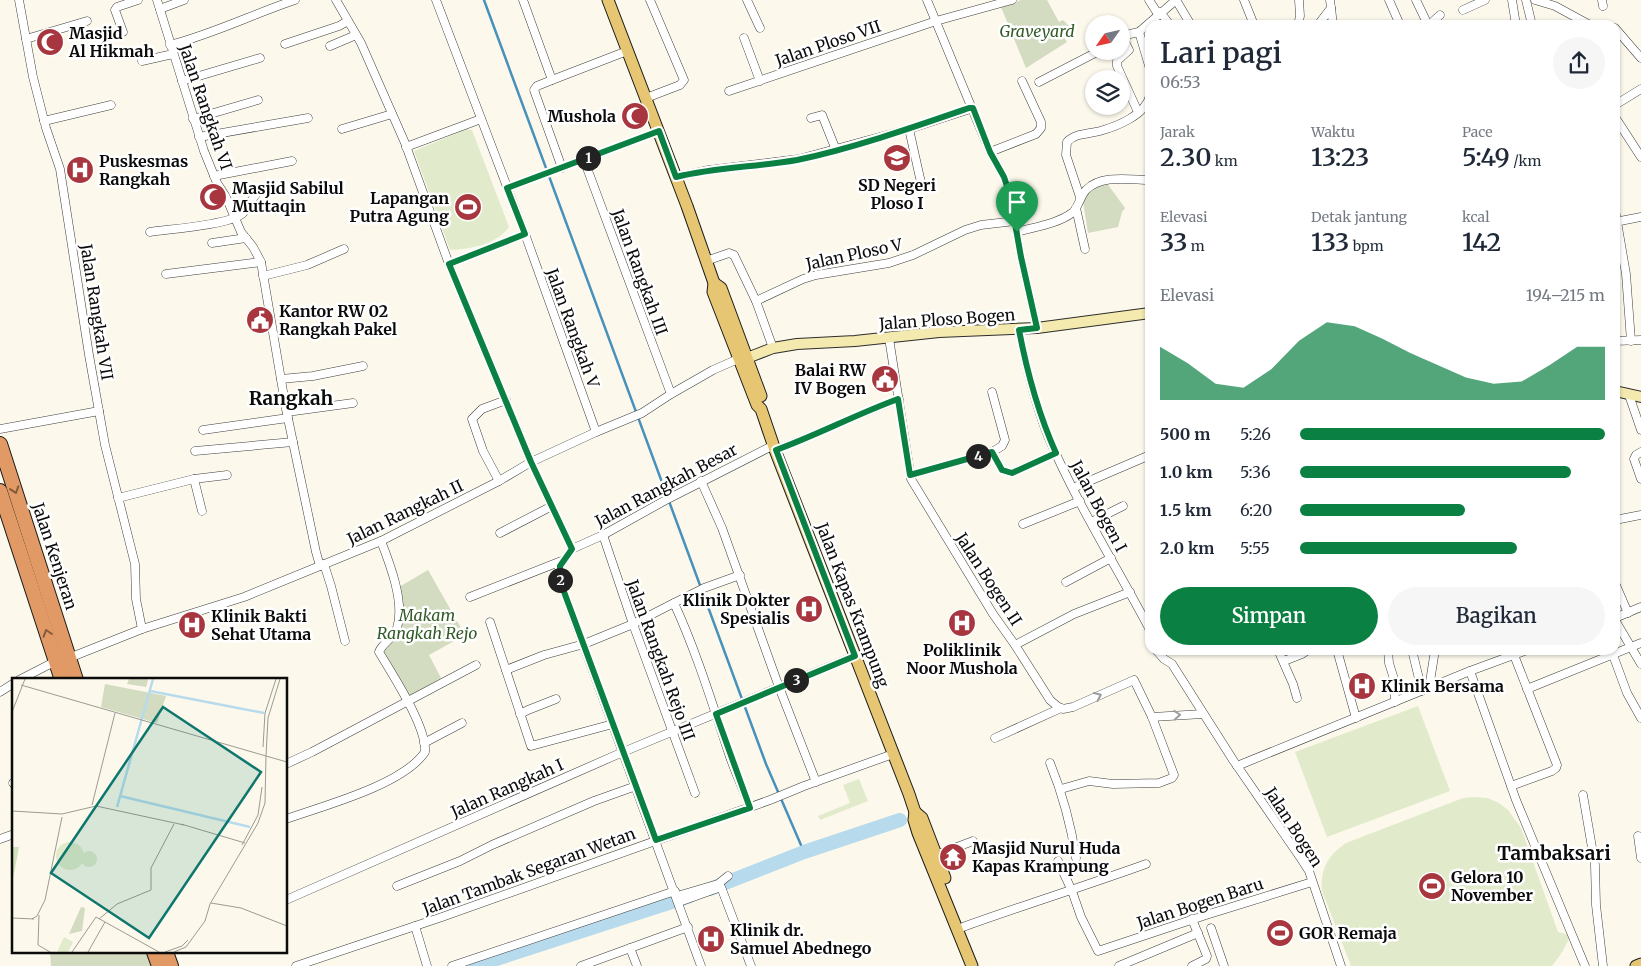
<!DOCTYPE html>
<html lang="id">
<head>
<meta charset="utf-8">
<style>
	:root { --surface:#fff; --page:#f6f6f7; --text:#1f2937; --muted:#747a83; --accent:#0b8043 }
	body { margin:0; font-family:Merriweather,serif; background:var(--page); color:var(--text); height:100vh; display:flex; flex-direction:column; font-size:19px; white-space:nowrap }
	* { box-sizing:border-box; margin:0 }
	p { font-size:16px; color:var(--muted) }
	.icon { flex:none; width:28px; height:28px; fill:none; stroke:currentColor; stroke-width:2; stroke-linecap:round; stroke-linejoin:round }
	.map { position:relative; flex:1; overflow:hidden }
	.details { position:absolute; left:1145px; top:20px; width:475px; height:635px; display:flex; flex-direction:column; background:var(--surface); border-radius:15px; box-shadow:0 1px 4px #0004 }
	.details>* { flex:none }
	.needle { width:32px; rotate:236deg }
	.fabs { position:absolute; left:1085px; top:15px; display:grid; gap:10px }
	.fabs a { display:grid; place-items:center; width:45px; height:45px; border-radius:50%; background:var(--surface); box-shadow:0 1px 4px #0004; font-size:25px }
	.pin { position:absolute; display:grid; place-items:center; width:42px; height:42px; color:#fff; margin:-51px -21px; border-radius:50% 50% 50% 0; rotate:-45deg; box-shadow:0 0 5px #0007 }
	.pin .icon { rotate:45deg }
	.km { position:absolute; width:25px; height:25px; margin:-12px; border-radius:50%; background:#222; color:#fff; font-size:14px; line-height:25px; text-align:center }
	.round { display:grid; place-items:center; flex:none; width:52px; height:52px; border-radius:26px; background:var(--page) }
	.headline { display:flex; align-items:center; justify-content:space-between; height:85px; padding:0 15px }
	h1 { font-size:28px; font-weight:600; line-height:38px }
	.figures { display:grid; grid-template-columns:repeat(3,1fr); gap:8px; height:85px; padding:5px 15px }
	.figures div { display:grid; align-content:center }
	.figures b { font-size:25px; font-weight:600 }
	.figures small { font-size:14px; font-weight:400 }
	.figures p { font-size:14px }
	.chart { height:140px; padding:10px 15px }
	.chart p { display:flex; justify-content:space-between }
	.chart svg { width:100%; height:90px; margin-top:5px; fill:var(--accent); opacity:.7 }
	.action { display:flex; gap:10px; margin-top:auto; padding:10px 15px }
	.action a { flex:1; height:58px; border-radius:30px; background:var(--accent); color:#fff; font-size:20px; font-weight:600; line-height:58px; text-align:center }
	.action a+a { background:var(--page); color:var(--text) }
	ul { padding:0 15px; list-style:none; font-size:16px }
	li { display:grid; grid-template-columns:80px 60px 1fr; align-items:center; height:38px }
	li i { height:12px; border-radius:6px; background:var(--accent) }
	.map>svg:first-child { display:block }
	.cemetery { fill:#d3dbc0 }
	.pitch { fill:#e1ebcb }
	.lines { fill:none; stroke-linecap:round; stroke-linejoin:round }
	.stream { stroke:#4791bb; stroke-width:2.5 }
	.river { stroke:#b7dbed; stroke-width:14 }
	.street-casing { stroke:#3e3e3e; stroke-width:9 }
	.secondary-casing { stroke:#2d2d2d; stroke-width:12 }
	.primary-casing { stroke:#1c1c1c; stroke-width:13 }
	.highway-casing { stroke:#1c1c1c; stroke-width:16 }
	.street { stroke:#fff; stroke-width:8 }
	.secondary { stroke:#f4eaaf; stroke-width:10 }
	.primary { stroke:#e6c672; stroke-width:11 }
	.highway { stroke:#e19a65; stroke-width:14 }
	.oneway { stroke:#815a3c }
	.oneway2 { stroke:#9d9d9d }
	.route-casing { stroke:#fff; stroke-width:10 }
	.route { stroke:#0b8043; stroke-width:6 }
	.labels { text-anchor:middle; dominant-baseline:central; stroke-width:5; stroke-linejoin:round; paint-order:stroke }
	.park-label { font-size:16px; font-style:italic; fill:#315a25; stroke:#fff }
	.poi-label { font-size:16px; font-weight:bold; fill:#0b0b0b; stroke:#fff; text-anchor:start }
	.street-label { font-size:16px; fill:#0b0b0b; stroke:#fff }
	.quarter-label { font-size:19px; font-weight:bold; fill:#0b0b0b; stroke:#fff }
	.inset-river { fill:none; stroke:#b7dbed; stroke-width:2.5 }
	.inset-road { fill:none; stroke:#9c9a92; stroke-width:1 }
	.view { fill:#0f766e; fill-opacity:0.15; stroke:#0f766e; stroke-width:2.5 }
	.inset-edge { fill:none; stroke:#0b0b0b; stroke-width:2.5 }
</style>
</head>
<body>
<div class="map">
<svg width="1641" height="966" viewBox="0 0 1641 966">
	<rect width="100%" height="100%" fill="#fcf9ec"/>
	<g class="cemetery">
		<path d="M1021 0H1047L1059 22 1063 20 1070 27 1063 36 1067 42 1026 68 1001 7Z"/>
		<path d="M1106 182 1125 208 1122 212 1118 227 1088 233 1083 201 1087 193Z"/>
		<path d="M428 570 465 635 429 655 441 678 409 698 382 650 393 639 399 587Z"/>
		<path d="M50 952H151L155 966H51Z"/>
	</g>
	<g class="pitch">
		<path d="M467 129 472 130 509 227C496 245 471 249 450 250L414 151Z"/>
		<path d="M1418 706 1450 791 1327 837 1295 752Z"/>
		<path d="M859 779 868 801 820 820 818 816 850 803 843 785Z"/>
		<path d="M1474 797 1488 798 1499 803 1508 810 1521 828 1558 932 1571 935C1566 946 1560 956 1552 966H1351L1322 891C1320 869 1328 855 1346 843L1463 798Z"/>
	</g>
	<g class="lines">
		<path class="stream" d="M484 0 766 764 804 852"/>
		<g class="river">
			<path d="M710 889 804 852 900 820"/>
			<path d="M475 966 690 896"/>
		</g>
		<g class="street-casing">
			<g id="street">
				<path d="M19 0 33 77 46 128 60 169 89 355 105 445 135 564 136 599 142 629"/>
				<path d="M157 0 204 151 217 183 226 197 241 232 253 247 261 262 286 409 316 552 320 566"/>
				<path d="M336 0 361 43 405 143 449 264 531 462 572 549"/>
				<path d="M436 0 525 234 596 432"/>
				<path d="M523 0 552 80 627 51"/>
				<path d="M747 0 760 28"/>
				<path d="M927 0 990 152 1004 177 1010 195 1021 257 1037 328"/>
				<path d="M1149 0 1158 14"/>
				<path d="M1176 0 1191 25"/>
				<path d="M1244 0 1254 25"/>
				<path d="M1389 0 1400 25"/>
				<path d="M1416 0 1428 25"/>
				<path d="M1512 0 1516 25"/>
				<path d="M1526 0 1532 25"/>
				<path d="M1535 0 1555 6 1590 25"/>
				<path d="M1602 0 1603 6"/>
				<path d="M1331 8 1333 25"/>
				<path d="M160 9 184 0"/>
				<path d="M1463 10 1485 0"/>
				<path d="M1160 12 1170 25"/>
				<path d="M1298 25 1300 16 1299 0"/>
				<path d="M1318 25 1331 8 1330 0"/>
				<path d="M1429 25 1440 15"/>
				<path d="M1615 28 1641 58"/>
				<path d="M123 32 115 10 117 7 138 0"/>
				<path d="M744 38 760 81"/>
				<path d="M1123 38 1129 50 1117 61V66L1138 112"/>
				<path d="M26 39 87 21"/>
				<path d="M1121 39 1130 34 1139 32"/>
				<path d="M285 44 339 26 348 21"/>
				<path d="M170 45C213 34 253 14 295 0"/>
				<path d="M330 46 356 35"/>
				<path d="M142 61 173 54"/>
				<path d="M1150 69 1139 32 1176 0"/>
				<path d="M552 80 537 86 534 90 562 168"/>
				<path d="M182 81 260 58"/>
				<path d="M1039 82 1099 51"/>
				<path d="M729 91 936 21 1012 0"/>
				<path d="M646 98 680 85 684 80 650 0"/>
				<path d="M1615 105 1641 89"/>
				<path d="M1615 117 1641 157"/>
				<path d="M811 118 822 115 836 150"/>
				<path d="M193 119 258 100"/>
				<path d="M44 121 111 105"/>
				<path d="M342 129 392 114"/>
				<path d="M909 129 922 187"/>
				<path d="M199 137 308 118"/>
				<path d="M406 147 481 119"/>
				<path d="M990 152 1036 134 1041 128V122L1022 81"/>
				<path d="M584 160 671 394"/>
				<path d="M214 176 292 161"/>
				<path d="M676 177 709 170 799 159 909 129 973 108"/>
				<path d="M507 188 659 131"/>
				<path d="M1080 197 1066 155 1067 142C1075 133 1089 134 1100 131 1118 126 1145 115 1150 96"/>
				<path d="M1076 208 1085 249"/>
				<path d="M1615 210 1626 274 1631 341"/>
				<path d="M1615 222 1641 217"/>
				<path d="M150 232C170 229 228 225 242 214 247 210 250 201 255 196"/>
				<path d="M1017 232C1034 227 1057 224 1072 213 1078 209 1080 196 1086 190 1101 174 1131 180 1150 180"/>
				<path d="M212 243 246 238"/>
				<path d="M706 261 729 253 734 255 756 301 773 348"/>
				<path d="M449 264 525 234"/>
				<path d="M166 274 261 262"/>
				<path d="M263 276 307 265 344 249"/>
				<path d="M756 301 803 279 816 275 889 263 913 255 965 230 981 225 1015 221"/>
				<path d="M1019 330C1026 366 1034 401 1048 436 1076 502 1115 564 1149 628L1150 634"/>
				<path d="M889 338 911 479 993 614 1015 645 1050 700 1057 706 1063 709 1073 707 1134 680 1152 717 1174 775 1172 778 1159 783 1113 784 1089 781 1061 789"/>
				<path d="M1615 341 1641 340"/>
				<path d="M281 379 313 376 363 366"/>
				<path d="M992 392 1005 440 1002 446 992 452"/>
				<path d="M1629 395 1641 430"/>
				<path d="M287 412 353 403"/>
				<path d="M0 429 99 411"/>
				<path d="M203 430 288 418"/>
				<path d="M775 450C817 435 857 414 899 399"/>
				<path d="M195 451 293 442"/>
				<path d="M1641 452 1636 455 1634 459 1641 479"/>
				<path d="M910 475 992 452 1002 470 1012 473 1056 453"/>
				<path d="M194 479 202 511"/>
				<path d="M499 481 483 451 472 419 482 409 506 400"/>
				<path d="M701 481 722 528 779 687 816 782"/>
				<path d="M1073 488 1150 455"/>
				<path d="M118 498 194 479 227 475"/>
				<path d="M1615 520 1641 515"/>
				<path d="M1091 522 1123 506"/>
				<path d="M1023 524 1080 501"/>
				<path d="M500 533 552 506"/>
				<path d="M603 535 633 624 695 793"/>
				<path d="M572 549 560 566V581L701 966"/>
				<path d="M572 549 603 535 664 501 774 445"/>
				<path d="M324 564 331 586 345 641"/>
				<path d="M740 575 704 588 674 603C697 653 713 706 730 757 736 774 744 791 750 808"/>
				<path d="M1066 582 1111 558"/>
				<path d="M1615 583 1628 613"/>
				<path d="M470 597 564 560"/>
				<path d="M1615 618 1641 607"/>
				<path d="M1615 620 1641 664"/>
				<path d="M490 622 531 746 613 724"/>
				<path d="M1015 645 1074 614 1130 592"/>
				<path d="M1156 650 1164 659 1172 664 1233 760 1302 860 1309 871 1341 966"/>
				<path d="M1278 650 1293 684 1297 698"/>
				<path d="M1337 650 1356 718"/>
				<path d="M1388 650 1389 663 1394 679 1395 702"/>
				<path d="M1412 650 1422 691"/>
				<path d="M1613 655 1627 693 1641 718"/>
				<path d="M69 658 142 629 244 597 381 541 499 481 531 462 596 432 642 413 671 394 713 370 738 359"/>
				<path d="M1284 661 1302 654 1308 650"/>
				<path d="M506 670 544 655 584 644 633 624 674 603"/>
				<path d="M1470 671 1516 800 1585 966"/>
				<path d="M19 680 56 661"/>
				<path d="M1429 688 1435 650"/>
				<path d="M1527 689 1641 643"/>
				<path d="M0 692 14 683"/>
				<path d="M520 714 528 710 556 699"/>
				<path d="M1152 717 1203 714"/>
				<path d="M995 738 1061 708"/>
				<path d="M424 743 462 723"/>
				<path d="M1050 763C1063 795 1071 825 1076 858"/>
				<path d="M286 764 312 752 476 665"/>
				<path d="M1237 766 1470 671 1527 650"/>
				<path d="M13 783 14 784"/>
				<path d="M1511 786 1552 771 1556 768 1557 765 1514 655"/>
				<path d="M1583 795 1595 865 1596 905 1603 966"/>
				<path d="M286 819C323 806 403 785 425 752 427 727 392 674 379 652 382 643 394 638 397 628 405 603 390 564 381 541"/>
				<path d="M1638 836 1641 858"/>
				<path d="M0 839 14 834"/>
				<path d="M936 855 973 841"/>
				<path d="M1058 861 1072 891 1081 917 1098 951 1206 915 1312 882"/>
				<path d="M397 886 460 861 492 845 594 801 636 786"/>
				<path d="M677 896 718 884 728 876"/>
				<path d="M286 900 623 752 855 656"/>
				<path d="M679 902 721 887 751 966"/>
				<path d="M415 926 427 966"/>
				<path d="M963 927C1024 905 1085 886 1146 864"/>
				<path d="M1211 928 1224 966"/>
				<path d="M630 948 637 966"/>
				<path d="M296 966 442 917 770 800 804 786 893 754"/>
				<path d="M452 966 675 891"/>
				<path d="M581 966 688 927"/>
				<path d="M1119 966 1198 933"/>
				<path d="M1192 966 1206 959 1207 956 1192 919"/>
			</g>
		</g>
		<g class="secondary-casing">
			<g id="secondary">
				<path d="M747 358 773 348 797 344 855 341 939 332 1037 328 1150 313"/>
				<path d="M1615 391 1641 397"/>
			</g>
		</g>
		<g class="primary-casing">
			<g id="primary">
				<path d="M608 0 687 206 714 283 713 292 757 405 761 409 775 450 909 794 915 812 914 820 918 833 972 966"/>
				<path d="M714 283 721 288 761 396"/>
				<path d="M915 812 922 818 945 878"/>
				<path d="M1636 966 1641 964"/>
			</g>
		</g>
		<g class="highway-casing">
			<g id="highway">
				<path d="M0 444 76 680"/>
				<path d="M0 491 62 680"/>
				<path d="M154 952 159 966"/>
				<path d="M166 952 171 966"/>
			</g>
		</g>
		<use href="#street" class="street"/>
		<use href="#secondary" class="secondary"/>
		<use href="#primary" class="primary"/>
		<use href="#highway" class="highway"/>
	</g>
	<defs><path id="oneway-chevron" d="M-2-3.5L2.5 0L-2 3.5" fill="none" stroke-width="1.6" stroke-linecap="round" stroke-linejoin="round" transform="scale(1.25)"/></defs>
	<g class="oneway">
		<use href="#oneway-chevron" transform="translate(15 490) rotate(71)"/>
		<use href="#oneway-chevron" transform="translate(47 633) rotate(-108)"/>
	</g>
	<g class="oneway2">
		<use href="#oneway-chevron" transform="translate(1098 696) rotate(-24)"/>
		<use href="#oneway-chevron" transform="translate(1177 715) rotate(-4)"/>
	</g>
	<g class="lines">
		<g class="route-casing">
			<path id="route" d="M969 108H973L990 152 1004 177 1010 195 1021 257 1037 328 1019 330C1027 372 1038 413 1056 453L1012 473 1002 470 992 452 910 475 898 399C857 414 817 435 776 450L855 656 716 714 750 808 656 840 560 581V566L572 549 531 462 449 264 525 234 507 188 659 131 676 177C716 167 757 167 797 160 854 148 914 127 969 108Z"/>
		</g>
		<use href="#route" class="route"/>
	</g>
	<defs>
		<g id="mosque-disc" transform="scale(1.4375)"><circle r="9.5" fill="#a8363f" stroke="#fff"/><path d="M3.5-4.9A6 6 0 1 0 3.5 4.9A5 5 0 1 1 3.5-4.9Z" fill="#fff"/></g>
		<g id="school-disc" transform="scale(1.4375)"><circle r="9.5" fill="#a8363f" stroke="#fff"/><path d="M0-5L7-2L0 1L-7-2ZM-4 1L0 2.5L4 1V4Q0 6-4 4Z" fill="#fff"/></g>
		<g id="hospital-disc" transform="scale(1.4375)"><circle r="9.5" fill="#a8363f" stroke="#fff"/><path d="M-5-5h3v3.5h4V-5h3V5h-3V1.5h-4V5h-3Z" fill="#fff"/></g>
		<g id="stadium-disc" transform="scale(1.4375)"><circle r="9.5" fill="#a8363f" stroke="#fff"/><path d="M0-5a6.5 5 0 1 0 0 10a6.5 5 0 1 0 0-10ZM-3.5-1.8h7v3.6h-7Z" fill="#fff"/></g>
		<g id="civic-disc" transform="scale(1.4375)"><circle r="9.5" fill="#a8363f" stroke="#fff"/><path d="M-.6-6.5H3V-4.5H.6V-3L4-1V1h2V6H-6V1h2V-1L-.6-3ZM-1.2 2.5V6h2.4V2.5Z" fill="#fff"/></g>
		<g id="temple-disc" transform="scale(1.4375)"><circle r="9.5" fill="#a8363f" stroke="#fff"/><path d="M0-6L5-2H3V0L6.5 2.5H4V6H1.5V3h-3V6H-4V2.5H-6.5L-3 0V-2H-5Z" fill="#fff"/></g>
	</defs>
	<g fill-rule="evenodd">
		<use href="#mosque-disc" x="50" y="42"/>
		<use href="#mosque-disc" x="635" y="116"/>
		<use href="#school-disc" x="897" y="158"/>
		<use href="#hospital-disc" x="80" y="170"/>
		<use href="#mosque-disc" x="213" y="197"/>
		<use href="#stadium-disc" x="468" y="207"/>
		<use href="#civic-disc" x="260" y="320"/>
		<use href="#civic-disc" x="885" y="379"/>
		<use href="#hospital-disc" x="809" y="609"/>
		<use href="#hospital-disc" x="962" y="623"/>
		<use href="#hospital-disc" x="192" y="625"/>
		<use href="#hospital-disc" x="1362" y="686"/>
		<use href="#temple-disc" x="953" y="857"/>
		<use href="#stadium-disc" x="1432" y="886"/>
		<use href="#stadium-disc" x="1280" y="933"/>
		<use href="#hospital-disc" x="711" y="939"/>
	</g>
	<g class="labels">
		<g class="park-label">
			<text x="1037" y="31">Graveyard</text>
			<text x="427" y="615">Makam<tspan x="427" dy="18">Rangkah Rejo</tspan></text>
		</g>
		<g class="poi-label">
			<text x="69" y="33">Masjid<tspan x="69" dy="18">Al Hikmah</tspan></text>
			<text x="616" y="116" text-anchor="end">Mushola</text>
			<text x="99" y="161">Puskesmas<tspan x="99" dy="18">Rangkah</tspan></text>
			<text x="897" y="185" text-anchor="middle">SD Negeri<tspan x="897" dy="18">Ploso I</tspan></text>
			<text x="232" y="188">Masjid Sabilul<tspan x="232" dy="18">Muttaqin</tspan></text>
			<text x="449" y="198" text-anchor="end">Lapangan<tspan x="449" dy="18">Putra Agung</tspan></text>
			<text x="279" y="311">Kantor RW 02<tspan x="279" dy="18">Rangkah Pakel</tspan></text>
			<text x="866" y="370" text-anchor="end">Balai RW<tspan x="866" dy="18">IV Bogen</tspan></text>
			<text x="790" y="600" text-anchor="end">Klinik Dokter<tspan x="790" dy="18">Spesialis</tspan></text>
			<text x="211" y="616">Klinik Bakti<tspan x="211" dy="18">Sehat Utama</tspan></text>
			<text x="962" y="650" text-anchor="middle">Poliklinik<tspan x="962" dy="18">Noor Mushola</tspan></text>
			<text x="1381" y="686">Klinik Bersama</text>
			<text x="972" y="848">Masjid Nurul Huda<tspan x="972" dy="18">Kapas Krampung</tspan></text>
			<text x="1451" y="877">Gelora 10<tspan x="1451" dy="18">November</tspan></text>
			<text x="730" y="930">Klinik dr.<tspan x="730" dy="18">Samuel Abednego</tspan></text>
			<text x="1299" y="933">GOR Remaja</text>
		</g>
		<g class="street-label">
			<text transform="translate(828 43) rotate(-19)">Jalan Ploso VII</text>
			<text transform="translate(206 107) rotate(71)">Jalan Rangkah VI</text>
			<text transform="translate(854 254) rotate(-12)">Jalan Ploso V</text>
			<text transform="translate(640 272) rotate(70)">Jalan Rangkah III</text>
			<text transform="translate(97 312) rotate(81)">Jalan Rangkah VII</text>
			<text transform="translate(947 319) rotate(-4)">Jalan Ploso Bogen</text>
			<text transform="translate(573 328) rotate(70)">Jalan Rangkah V</text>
			<text transform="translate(666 485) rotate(-28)">Jalan Rangkah Besar</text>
			<text transform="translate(1099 506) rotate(62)">Jalan Bogen I</text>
			<text transform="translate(405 512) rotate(-26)">Jalan Rangkah II</text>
			<text transform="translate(55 556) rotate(72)">Jalan Kenjeran</text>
			<text transform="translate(989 579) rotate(57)">Jalan Bogen II</text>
			<text transform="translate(853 605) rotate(69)">Jalan Kapas Krampung</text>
			<text transform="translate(661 660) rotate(70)">Jalan Rangkah Rejo III</text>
			<text transform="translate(507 788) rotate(-24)">Jalan Rangkah I</text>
			<text transform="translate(1294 827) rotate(57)">Jalan Bogen</text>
			<text transform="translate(529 871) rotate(-20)">Jalan Tambak Segaran Wetan</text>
			<text transform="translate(1200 903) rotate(-18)">Jalan Bogen Baru</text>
		</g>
		<g class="quarter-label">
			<text x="291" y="398">Rangkah</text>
			<text x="1554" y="853">Tambaksari</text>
		</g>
	</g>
	<g transform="translate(12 678)">
		<rect width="275" height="275" fill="#fcf9ec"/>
		<path d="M0 169H7L0 206Z" fill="#d0e2ba"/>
		<path d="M117 1H135L136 2 134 9 115 6ZM93 6 154 18 145 45 89 29ZM69 229 73 230 70 253 57 256Z" fill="#d3dbc0"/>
		<path d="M44 178a14 14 0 1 1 28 0a14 14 0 1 1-28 0ZM69 181a8 8 0 1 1 16 0a8 8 0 1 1-16 0ZM52 259 61 264 56 274H45Z" fill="#e1ebcb"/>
		<path class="inset-river" d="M138 13 252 35M108 118 238 149M105 129 141 1"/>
		<path class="inset-road" d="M9 7 254 78 256 40 268 1M0 34 13 1M251 69 253 35 264 1M80 127 103 35M0 133 50 136 84 128 172 147M169 146 233 165M230 167 246 137 250 109M199 225 229 230 275 248M27 237 26 267 38 274M0 240 22 241M20 241 25 238 33 222 50 139M87 241 105 226 139 212V190L162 146M60 274 84 239 93 244M76 274 93 244 147 274M153 274 170 268 176 262M162 274 174 269 193 243 198 226 246 145 253 125 254 78 275 84"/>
		<path class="view" d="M151 29 249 94 137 260 39 195Z"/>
		<rect width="275" height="275" class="inset-edge"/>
	</g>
</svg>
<div class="fabs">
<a><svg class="needle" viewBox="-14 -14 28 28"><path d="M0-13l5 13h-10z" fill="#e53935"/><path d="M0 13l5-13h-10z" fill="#747a83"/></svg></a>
<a><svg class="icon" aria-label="layers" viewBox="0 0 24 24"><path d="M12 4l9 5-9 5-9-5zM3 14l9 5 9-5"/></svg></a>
</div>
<div class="pin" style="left:1017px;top:232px;background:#1e9e55"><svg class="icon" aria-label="arrive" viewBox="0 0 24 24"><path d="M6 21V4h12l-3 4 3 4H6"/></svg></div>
<b class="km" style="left:588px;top:158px">1</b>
<b class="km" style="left:560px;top:580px">2</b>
<b class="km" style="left:796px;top:680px">3</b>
<b class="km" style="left:978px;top:456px">4</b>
<section class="details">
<div class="headline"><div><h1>Lari pagi</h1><p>06:53</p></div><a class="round"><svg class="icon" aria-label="share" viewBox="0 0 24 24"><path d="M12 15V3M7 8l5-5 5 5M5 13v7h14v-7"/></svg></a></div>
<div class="figures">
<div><p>Jarak</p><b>2.30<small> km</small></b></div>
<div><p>Waktu</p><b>13:23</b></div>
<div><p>Pace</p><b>5:49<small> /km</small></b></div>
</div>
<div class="figures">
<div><p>Elevasi</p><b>33<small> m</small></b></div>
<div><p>Detak jantung</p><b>133<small> bpm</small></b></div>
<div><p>kcal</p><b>142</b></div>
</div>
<div class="chart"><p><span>Elevasi</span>194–215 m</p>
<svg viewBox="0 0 160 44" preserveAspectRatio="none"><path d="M0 44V18L10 26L20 36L30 38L40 29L50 15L60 6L70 8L80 14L90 21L100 27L110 33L120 36L130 35L140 27L150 18L160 18V44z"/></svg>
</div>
<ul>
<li><b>500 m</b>5:26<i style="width:100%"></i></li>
<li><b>1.0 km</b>5:36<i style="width:89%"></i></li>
<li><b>1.5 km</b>6:20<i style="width:54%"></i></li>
<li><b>2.0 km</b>5:55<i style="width:71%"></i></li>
</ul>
<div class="action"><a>Simpan</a><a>Bagikan</a></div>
</section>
</div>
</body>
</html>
